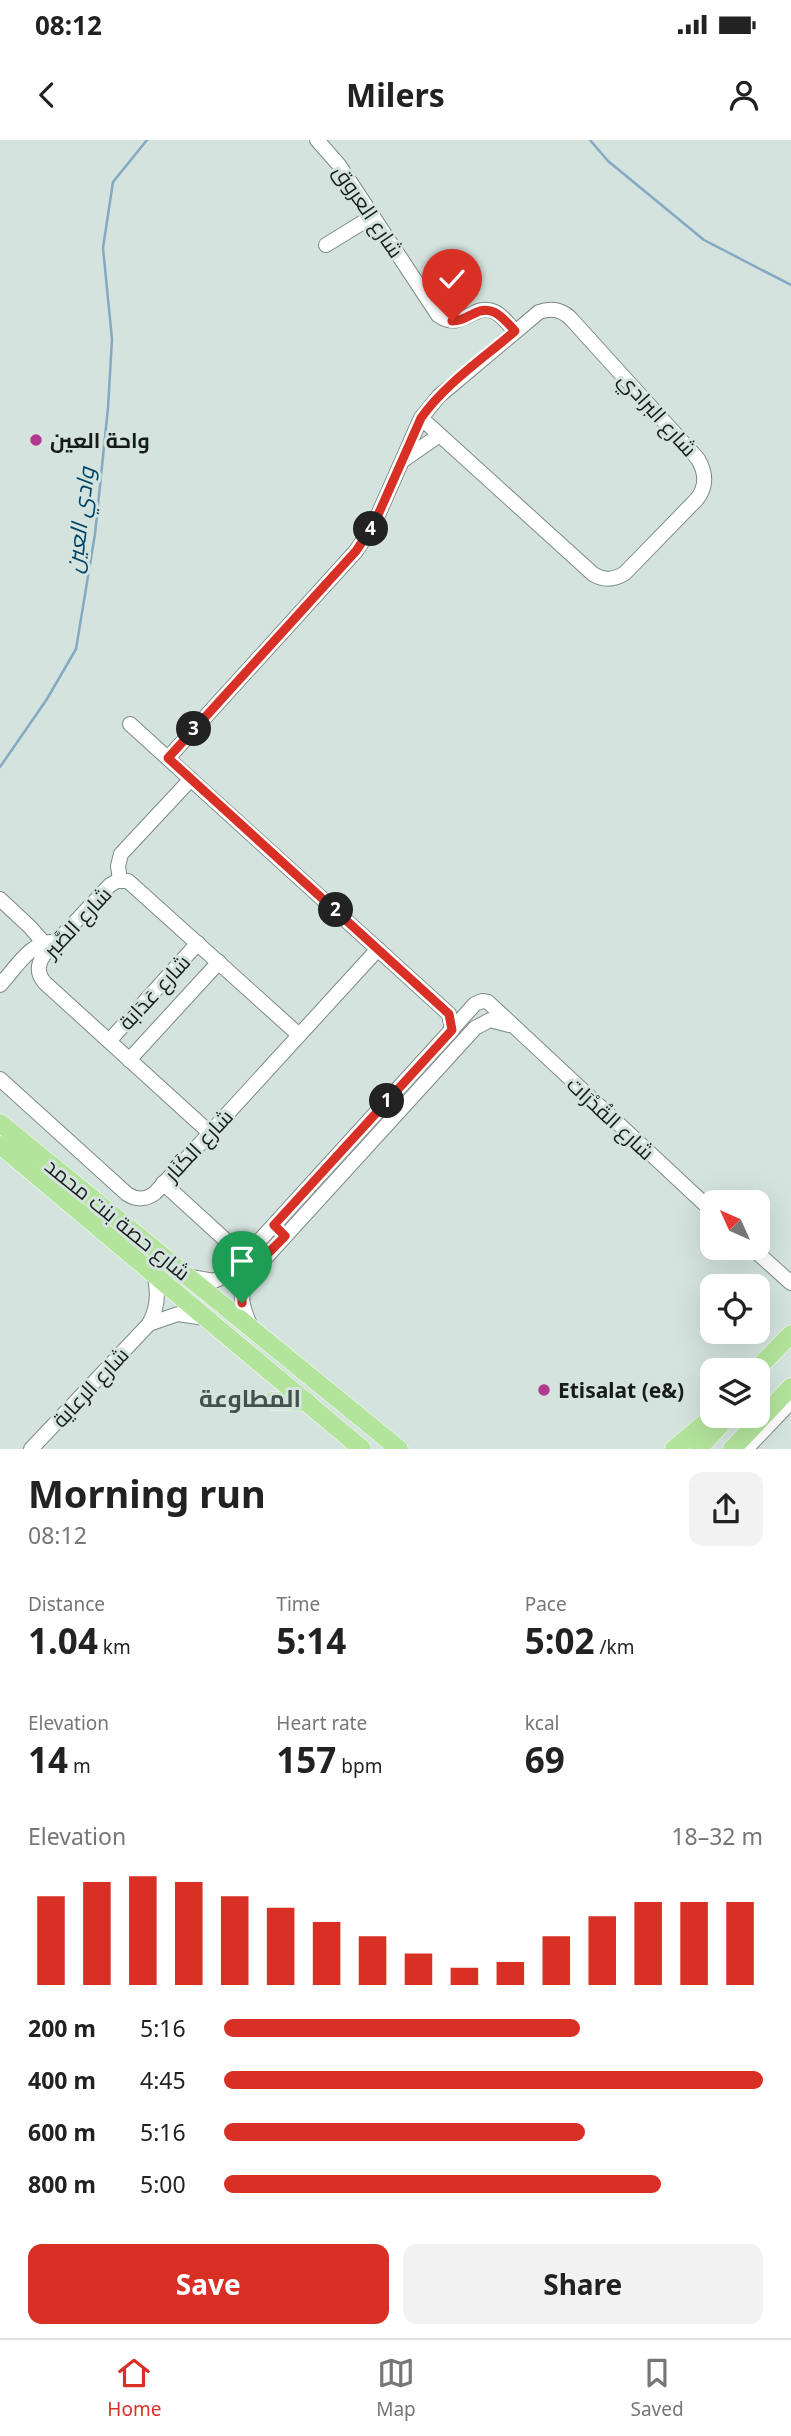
<!DOCTYPE html>
<html lang="en">
<head>
<meta charset="utf-8">
<style>
	:root { --surface:#fff; --page:#f2f2f2; --text:#222; --muted:#767676; --line:#e0e0e0; --accent:#d93025 }
	body { margin:0; font-family:"Noto Sans",Cairo,sans-serif; background:var(--page); color:var(--text); height:100vh; display:flex; flex-direction:column; font-size:26px; white-space:nowrap }
	* { box-sizing:border-box; margin:0 }
	p { font-size:23px; color:var(--muted) }
	.icon { flex:none; width:38px; height:38px; fill:none; stroke:currentColor; stroke-width:2; stroke-linecap:round; stroke-linejoin:round }
	.map { position:relative; height:1309px; overflow:hidden }
	.drawer { display:flex; flex-direction:column; background:var(--surface); flex:1 }
	.drawer>* { flex:none }
	.needle { width:46px; rotate:315deg }
	.tools { position:absolute; left:700px; top:1050px; display:grid; gap:14px }
	.tools a { display:grid; place-items:center; width:70px; height:70px; border-radius:14px; background:var(--surface); box-shadow:0 7px 28px #0002; font-size:35px }
	.pin { position:absolute; display:grid; place-items:center; width:60px; height:60px; color:#fff; margin:-72px -30px; border-radius:50% 50% 50% 0; rotate:-45deg; box-shadow:0 0 7px #0007 }
	.pin .icon { rotate:45deg }
	.km { position:absolute; width:35px; height:35px; margin:-18px; border-radius:50%; background:#222; color:#fff; font-size:19px; line-height:35px; text-align:center }
	.round { display:grid; place-items:center; flex:none; width:74px; height:74px; border-radius:14px; background:var(--page) }
	.summary { display:flex; align-items:center; justify-content:space-between; height:119px; padding:0 28px }
	h1 { font-size:38px; font-weight:700; line-height:52px }
	.stats { display:grid; grid-template-columns:repeat(3,1fr); gap:10px; height:119px; padding:7px 28px }
	.stats div { display:grid; align-content:center }
	.stats b { font-size:35px; font-weight:700 }
	.stats small { font-size:19px; font-weight:400 }
	.stats p { font-size:19px }
	.chart { height:196px; padding:14px 28px }
	.chart p { display:flex; justify-content:space-between }
	.chart svg { width:100%; height:126px; margin-top:7px; stroke:var(--accent); stroke-width:6 }
	.primary-button { display:flex; gap:14px; margin-top:auto; padding:14px 28px }
	.primary-button a { flex:1; height:80px; border-radius:14px; background:var(--accent); color:#fff; font-size:28px; font-weight:700; line-height:80px; text-align:center }
	.primary-button a+a { background:var(--page); color:var(--text) }
	ul { padding:0 28px; list-style:none; font-size:23px }
	li { display:grid; grid-template-columns:112px 84px 1fr; align-items:center; height:52px }
	li i { height:18px; border-radius:9px; background:var(--accent) }
	.status { display:flex; justify-content:space-between; align-items:center; height:49px; padding:0 35px; background:var(--surface); direction:ltr }
	.status svg { height:19px; fill:currentColor }
	header { display:flex; justify-content:space-between; align-items:center; height:91px; padding:0 28px; background:var(--surface); font-size:32px; font-weight:700 }
	.dock { display:flex; justify-content:space-around; align-items:center; height:98px; border-top:2px solid var(--line); background:var(--surface); font-size:19px; color:var(--muted) }
	.dock a { display:grid; justify-items:center; gap:4px }
	.dock .current { color:var(--accent) }
	.map>svg:first-child { display:block }
	.lines { fill:none; stroke-linecap:round; stroke-linejoin:round }
	.stream { stroke:#84a9c3; stroke-width:2.5 }
	.minor-casing { stroke:#7d8a85; stroke-width:16 }
	.major-casing { stroke:#fff; stroke-width:19 }
	.minor { stroke:#fff; stroke-width:14 }
	.major { stroke:#b3e49b; stroke-width:18 }
	.route-casing { stroke:#fff; stroke-width:14 }
	.route { stroke:#d93025; stroke-width:9 }
	.poi-dot { fill:#b1398e; stroke:#d4e3de; stroke-width:2.5 }
	.labels { text-anchor:middle; dominant-baseline:central; stroke-width:6; stroke-linejoin:round; paint-order:stroke }
	.street-label { font-size:21px; fill:#171c1a; stroke:#d4e3de }
	.poi-label { font-size:21px; font-weight:bold; fill:#171c1a; stroke:#d4e3de; text-anchor:start }
	.water-label { font-size:23px; font-style:italic; fill:#004568; stroke:#d4e3de }
	.quarter-label { font-size:24px; font-weight:bold; fill:#43504b; stroke:#d4e3de }
</style>
</head>
<body>
<div class="status"><b>08:12</b><svg viewBox="0 0 49 12"><path d="M0 12V9h3v3zM5 12V6h3v6zM10 12V3h3v9zM15 12V0h3v12zM26 1h20v11H26zM47 4h2v5h-2z"/></svg></div>
<header><svg class="icon" aria-label="back" viewBox="0 0 24 24"><path d="M15 5l-7 7 7 7"/></svg>Milers<svg class="icon" aria-label="person" viewBox="0 0 24 24"><circle cx="12" cy="8" r="4"/><path d="M4 21q1-7 8-7t8 7"/></svg></header>
<div class="map">
<svg width="791" height="1309" viewBox="0 0 791 1309">
	<rect width="100%" height="100%" fill="#d4e3de"/>
	<g class="lines">
		<g class="stream">
			<path d="M590 0 608 21 704 100 791 145"/>
			<path d="M0 627 47 559 76 509 95 394 108 268 112 199 103 108 113 42 147 0"/>
		</g>
		<g class="minor-casing">
			<g id="minor">
				<path d="M317 0 339 25 438 175C463 193 473 161 495 172 503 176 509 185 515 191"/>
				<path d="M326 105 373 76"/>
				<path d="M405 319 438 296"/>
				<path d="M130 584 449 874 452 890"/>
				<path d="M168 618 356 411 374 384 421 278 439 256 539 172C552 167 564 170 573 181L698 319C706 333 707 346 697 359L625 433C614 440 604 441 593 434L421 278"/>
				<path d="M120 740 118 726 121 714 191 639"/>
				<path d="M0 759 30 787 43 802"/>
				<path d="M0 845C15 829 32 799 56 802"/>
				<path d="M109 901 198 803"/>
				<path d="M129 920 219 822"/>
				<path d="M0 939 127 1054C136 1060 146 1060 155 1053L378 809"/>
				<path d="M210 993 45 843C37 834 37 825 44 815L110 745 117 741H128L299 895"/>
				<path d="M163 1043 232 1106 238 1124"/>
				<path d="M752 1108 791 1143"/>
				<path d="M191 1137 214 1141 229 1134 475 864 482 861 488 862 712 1071"/>
				<path d="M149 1184 178 1174 205 1178"/>
				<path d="M251 1187C243 1169 237 1155 249 1136L475 888 490 880 509 885"/>
				<path d="M31 1309 149 1184C158 1168 159 1152 154 1134"/>
				<path d="M746 1309 791 1262"/>
			</g>
		</g>
		<g class="major-casing">
			<g id="major">
				<path d="M0 983 399 1309"/>
				<path d="M0 1005 362 1309"/>
				<path d="M756 1230 791 1194"/>
				<path d="M272 1261 307 1262"/>
				<path d="M674 1309 711 1278"/>
				<path d="M698 1309 729 1276"/>
				<path d="M732 1309 791 1247"/>
			</g>
		</g>
		<use href="#minor" class="minor"/>
		<use href="#major" class="major"/>
	</g>
	<g class="lines">
		<g class="route-casing">
			<path id="route" d="M242 1163C240 1135 268 1115 285 1096L274 1085 452 890 449 874 168 618 356 411 374 384 421 278C445 244 484 218 515 191 503 178 492 163 473 174 465 178 461 181 452 181"/>
		</g>
		<use href="#route" class="route"/>
	</g>
	<g class="poi-dot">
		<circle cx="36" cy="300" r="7"/>
		<circle cx="544" cy="1250" r="7"/>
	</g>
	<g class="labels">
		<g class="street-label">
			<text transform="translate(369 71) rotate(56)">شارع العروق</text>
			<text transform="translate(658 274) rotate(48)">شارع البرادي</text>
			<text transform="translate(77 782) rotate(-47)">شارع الصَّبر</text>
			<text transform="translate(154 852) rotate(-47)">شارع عَدَابَة</text>
			<text transform="translate(611 978) rotate(43)">شارع القُدْرَات</text>
			<text transform="translate(198 1005) rotate(-47)">شارع الكَنَار</text>
			<text transform="translate(118 1079) rotate(39)">شارع حصة بنت محمد</text>
			<text transform="translate(90 1247) rotate(-47)">شارع الرعاية</text>
		</g>
		<g class="poi-label">
			<text x="50" y="300">واحة العين</text>
			<text x="558" y="1250">Etisalat (e&amp;)</text>
		</g>
		<g class="water-label">
			<text transform="translate(79 380) rotate(-83)">وادي العين</text>
		</g>
		<g class="quarter-label">
			<text x="250" y="1257">المطاوعة</text>
		</g>
	</g>
</svg>
<div class="tools">
<a><svg class="needle" viewBox="-14 -14 28 28"><path d="M0-13l5 13h-10z" fill="#e53935"/><path d="M0 13l5-13h-10z" fill="#767676"/></svg></a>
<a><svg class="icon" aria-label="locate" viewBox="0 0 24 24"><circle cx="12" cy="12" r="6"/><path d="M12 2v4M12 18v4M2 12h4M18 12h4"/></svg></a>
<a><svg class="icon" aria-label="layers" viewBox="0 0 24 24"><path d="M12 4l9 5-9 5-9-5zM3 14l9 5 9-5"/></svg></a>
</div>
<div class="pin" style="left:242px;top:1163px;background:#1e9e55"><svg class="icon" aria-label="arrive" viewBox="0 0 24 24"><path d="M6 21V4h12l-3 4 3 4H6"/></svg></div>
<div class="pin" style="left:452px;top:181px;background:#d93025"><svg class="icon" aria-label="check" viewBox="0 0 24 24"><path d="M5 12l5 5 9-10"/></svg></div>
<b class="km" style="left:387px;top:961px">1</b>
<b class="km" style="left:336px;top:770px">2</b>
<b class="km" style="left:194px;top:589px">3</b>
<b class="km" style="left:371px;top:389px">4</b>
</div>
<section class="drawer">
<div class="summary"><div><h1>Morning run</h1><p>08:12</p></div><a class="round"><svg class="icon" aria-label="share" viewBox="0 0 24 24"><path d="M12 15V3M7 8l5-5 5 5M5 13v7h14v-7"/></svg></a></div>
<div class="stats">
<div><p>Distance</p><b>1.04<small> km</small></b></div>
<div><p>Time</p><b>5:14</b></div>
<div><p>Pace</p><b>5:02<small> /km</small></b></div>
</div>
<div class="stats">
<div><p>Elevation</p><b>14<small> m</small></b></div>
<div><p>Heart rate</p><b>157<small> bpm</small></b></div>
<div><p>kcal</p><b>69</b></div>
</div>
<div class="chart"><p><span>Elevation</span>18–32 m</p>
<svg viewBox="0 0 160 44" preserveAspectRatio="none"><path d="M5 44V13M15 44V8M25 44V6M35 44V8M45 44V13M55 44V17M65 44V22M75 44V27M85 44V33M95 44V38M105 44V36M115 44V27M125 44V20M135 44V15M145 44V15M155 44V15"/></svg>
</div>
<ul>
<li><b>200 m</b>5:16<i style="width:66%"></i></li>
<li><b>400 m</b>4:45<i style="width:100%"></i></li>
<li><b>600 m</b>5:16<i style="width:67%"></i></li>
<li><b>800 m</b>5:00<i style="width:81%"></i></li>
</ul>
<div class="primary-button"><a>Save</a><a>Share</a></div>
</section>
<nav class="dock">
<a class="current"><svg class="icon" aria-label="home" viewBox="0 0 24 24"><path d="M3 11l9-7 9 7M6 9v11h12V9"/></svg>Home</a>
<a><svg class="icon" aria-label="map" viewBox="0 0 24 24"><path d="M3 6l6-2 6 2 6-2v14l-6 2-6-2-6 2zM9 4v14M15 6v14"/></svg>Map</a>
<a><svg class="icon" aria-label="saved" viewBox="0 0 24 24"><path d="M7 4h10v16l-5-4-5 4z"/></svg>Saved</a>
</nav>
</body>
</html>
